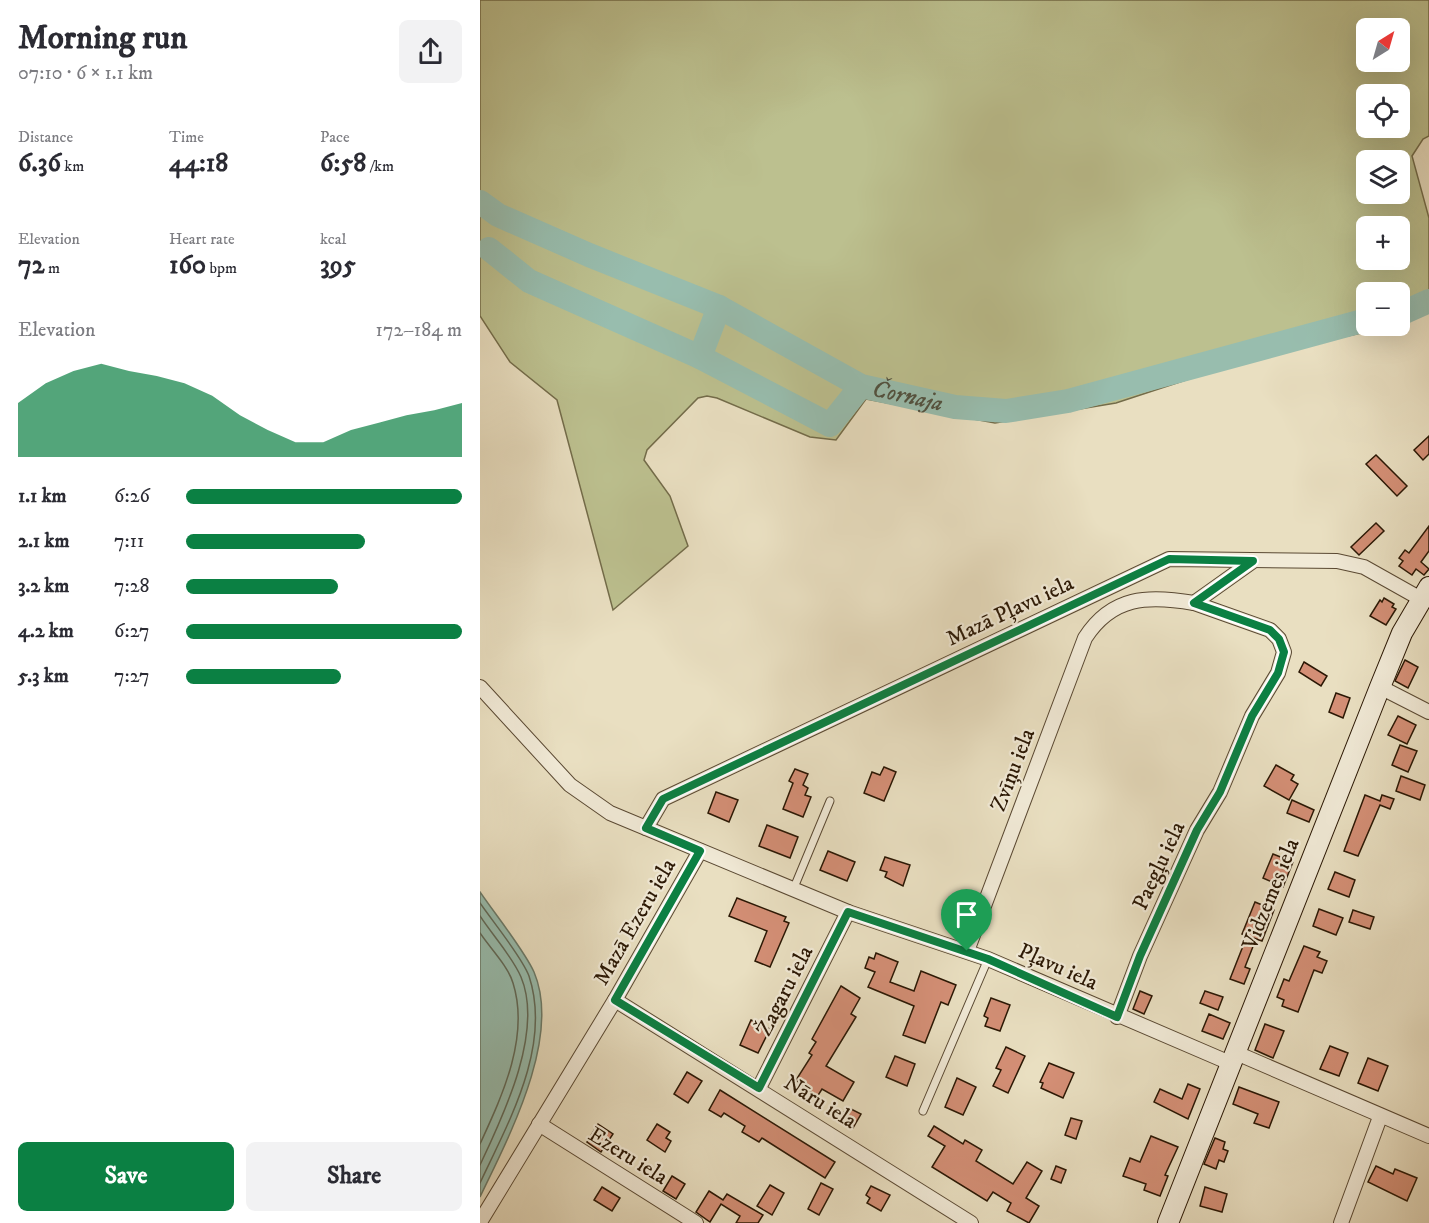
<!DOCTYPE html>
<html lang="en">
<head>
<meta charset="utf-8">
<style>
	:root { --surface:#fff; --page:#f2f2f3; --text:#2b2b33; --muted:#7c7c81; --accent:#0b8043 }
	body { margin:0; font-family:"IM FELL DW Pica",serif; background:var(--page); color:var(--text); height:100vh; display:flex; flex-direction:column; font-size:22px; white-space:nowrap }
	* { box-sizing:border-box; margin:0 }
	p { font-size:20px; color:var(--muted) }
	.icon { flex:none; width:33px; height:33px; fill:none; stroke:currentColor; stroke-width:2; stroke-linecap:round; stroke-linejoin:round }
	.map { position:relative; flex:1; overflow:hidden }
	.panel { display:flex; flex-direction:column; background:var(--surface); width:480px }
	.panel>* { flex:none }
	.needle { width:39px; rotate:37deg }
	.buttons { position:absolute; left:876px; top:18px; display:grid; gap:12px }
	.buttons a { display:grid; place-items:center; width:54px; height:54px; border-radius:9px; background:var(--surface); box-shadow:0 6px 24px #0002; font-size:30px }
	.pin { position:absolute; display:grid; place-items:center; width:51px; height:51px; color:#fff; margin:-62px -26px; border-radius:50% 50% 50% 0; rotate:-45deg; box-shadow:0 0 6px #0007 }
	.pin .icon { rotate:45deg }
	.round { display:grid; place-items:center; flex:none; width:63px; height:63px; border-radius:9px; background:var(--page) }
	.summary { display:flex; align-items:center; justify-content:space-between; height:102px; padding:0 18px }
	h1 { font-size:33px; font-weight:700; line-height:45px }
	.metrics { display:grid; grid-template-columns:repeat(3,1fr); gap:9px; height:102px; padding:6px 18px }
	.metrics div { display:grid; align-content:center }
	.metrics b { font-size:26px; font-weight:700 }
	.metrics small { font-size:16px; font-weight:400 }
	.metrics p { font-size:16px }
	.chart { height:168px; padding:12px 18px }
	.chart p { display:flex; justify-content:space-between }
	.chart svg { width:100%; height:108px; margin-top:6px; fill:var(--accent); opacity:.7 }
	.primary-button { display:flex; gap:12px; margin-top:auto; padding:12px 18px }
	.primary-button a { flex:1; height:69px; border-radius:9px; background:var(--accent); color:#fff; font-size:24px; font-weight:700; line-height:69px; text-align:center }
	.primary-button a+a { background:var(--page); color:var(--text) }
	ul { padding:0 18px; list-style:none; font-size:20px }
	li { display:grid; grid-template-columns:96px 72px 1fr; align-items:center; height:45px }
	li i { height:15px; border-radius:8px; background:var(--accent) }
	main { display:flex; flex:1; min-height:0 }
	.map>svg:first-child { display:block }
	.green { fill:#bcc08f; stroke:#736c4a; stroke-width:1.5; fill-rule:evenodd }
	.water { fill:#98bdae; stroke:#6c7b6a; stroke-width:1.5 }
	.lines { fill:none; stroke-linecap:round; stroke-linejoin:round }
	.shore { stroke:#616a59; stroke-width:1.5 }
	.river { stroke:#98bdae; stroke-width:24 }
	.building { fill:#d48f76; stroke:#2a1704; stroke-width:1.5 }
	.lane-casing { stroke:#5a4933; stroke-width:9 }
	.street-casing { stroke:#5a4933; stroke-width:16 }
	.secondary-casing { stroke:#2a1704; stroke-width:22 }
	.lane { stroke:#f1ead7; stroke-width:7 }
	.street { stroke:#f1ead7; stroke-width:14 }
	.secondary { stroke:#f1ead7; stroke-width:20 }
	.route-casing { stroke:#fff; stroke-width:12 }
	.route { stroke:#0b8043; stroke-width:8 }
	.labels { text-anchor:middle; dominant-baseline:central; stroke-width:4.5; stroke-linejoin:round; paint-order:stroke }
	.street-label { font-size:22px; fill:#2a1704; stroke:#f1ead7 }
	.water-label { font-size:24px; font-style:italic; fill:#505140; stroke:#f1ead7 }
</style>
</head>
<body>
<main>
<section class="panel">
<div class="summary"><div><h1>Morning run</h1><p>07:10 · 6 × 1.1 km</p></div><a class="round"><svg class="icon" aria-label="share" viewBox="0 0 24 24"><path d="M12 15V3M7 8l5-5 5 5M5 13v7h14v-7"/></svg></a></div>
<div class="metrics">
<div><p>Distance</p><b>6.36<small> km</small></b></div>
<div><p>Time</p><b>44:18</b></div>
<div><p>Pace</p><b>6:58<small> /km</small></b></div>
</div>
<div class="metrics">
<div><p>Elevation</p><b>72<small> m</small></b></div>
<div><p>Heart rate</p><b>160<small> bpm</small></b></div>
<div><p>kcal</p><b>395</b></div>
</div>
<div class="chart"><p><span>Elevation</span>172–184 m</p>
<svg viewBox="0 0 160 44" preserveAspectRatio="none"><path d="M0 44V22L10 14L20 9L30 6L40 9L50 11L60 14L70 19L80 27L90 33L100 38L110 38L120 33L130 30L140 27L150 25L160 22V44z"/></svg>
</div>
<ul>
<li><b>1.1 km</b>6:26<i style="width:100%"></i></li>
<li><b>2.1 km</b>7:11<i style="width:65%"></i></li>
<li><b>3.2 km</b>7:28<i style="width:55%"></i></li>
<li><b>4.2 km</b>6:27<i style="width:100%"></i></li>
<li><b>5.3 km</b>7:27<i style="width:56%"></i></li>
</ul>
<div class="primary-button"><a>Save</a><a>Share</a></div>
</section>
<div class="map">
<svg width="949" height="1223" viewBox="0 0 949 1223">
	<rect width="100%" height="100%" fill="#e9dfc1"/>
	<filter id="stains"><feTurbulence type="fractalNoise" baseFrequency=".00333" numOctaves="4"/><feColorMatrix values="0 0 0 0 .2 0 0 0 0 .09 0 0 0 0 .02 0 0 0 .5 -.17"/></filter>
	<radialGradient id="worn" r=".72"><stop offset=".6" stop-color="#630" stop-opacity="0"/><stop offset="1" stop-color="#630" stop-opacity=".3"/></radialGradient>
	<path class="green" d="M0 0H949V136L943 139 932 156 949 218V311L920 324V292H886V326H912L779 356 636 403 515 423 386 399 356 440 330 437 237 398 227 396 218 398 167 450 164 460 190 496 208 546 133 610 77 400 30 362 0 316ZM886 28H920V62H886ZM886 94H920V128H886ZM886 160H920V194H886ZM886 226H920V260H886Z"/>
	<path class="water" d="M0 892C15 914 44 950 54 972 82 1038 28 1138 0 1197Z"/>
	<g class="lines">
		<g class="shore">
			<path d="M0 903C13 922 42 957 49 976 72 1046 29 1121 0 1183"/>
			<path d="M0 916C13 936 32 956 41 977 64 1032 23 1116 0 1165"/>
			<path d="M0 933C10 948 28 966 33 983 50 1037 22 1096 0 1144"/>
		</g>
		<g class="river">
			<path id="s1" d="M0 202 18 215 109 255 239 307 381 386 475 407 526 411 588 401 886 320"/>
			<path d="M9 249 49 281 220 357 350 425 381 386"/>
			<path d="M920 314 949 301"/>
			<path d="M220 357 239 307"/>
		</g>
	</g>
	<g class="building">
		<path d="M949 436V454L943 460 934 450Z"/>
		<path d="M896 455 927 486 917 496 886 464Z"/>
		<path d="M896 523 904 531 879 555 871 547Z"/>
		<path d="M949 526V551L941 562 949 569 944 575 936 569 932 575 919 566 923 561 919 558 925 550 929 553Z"/>
		<path d="M904 598 914 604 912 607 916 609 906 625 890 616 900 600 902 602Z"/>
		<path d="M925 660 938 667 928 688 915 681Z"/>
		<path d="M824 662 847 676 841 686 819 672Z"/>
		<path d="M856 693 870 698 863 718 849 712Z"/>
		<path d="M918 716 936 725 927 744 908 735Z"/>
		<path d="M920 745 937 751 928 772 912 765Z"/>
		<path d="M796 765 814 775 811 780 818 784 809 800 784 786Z"/>
		<path d="M404 767 416 772 404 801 384 793 392 772 400 775Z"/>
		<path d="M315 769 328 774 323 785 328 788 325 795 331 797 323 817 303 809 313 783 309 781Z"/>
		<path d="M921 776 945 785 940 800 916 791Z"/>
		<path d="M236 792 258 800 249 822 228 813Z"/>
		<path d="M885 795 900 801 902 795 914 799 910 809 900 805 878 856 864 851Z"/>
		<path d="M812 800 834 810 829 822 807 813Z"/>
		<path d="M287 825 318 837 310 858 279 846Z"/>
		<path d="M348 851 375 862 367 881 340 870Z"/>
		<path d="M793 854 813 862 803 887 783 878Z"/>
		<path d="M405 857 430 865 423 886 405 877 407 872 400 870Z"/>
		<path d="M855 872 875 880 869 897 848 889Z"/>
		<path d="M257 898 306 917 304 921 309 923 290 967 275 961 287 931 249 916Z"/>
		<path d="M775 902 794 910 782 941 762 934Z"/>
		<path d="M839 909 863 918 856 935 833 926Z"/>
		<path d="M873 910 894 917 890 929 869 922Z"/>
		<path d="M765 941 774 944 765 967 770 969 764 984 750 979Z"/>
		<path d="M824 946 840 952 837 957 847 961 842 973 834 970 818 1012 802 1006 804 1000 797 997 804 979 809 981Z"/>
		<path d="M396 953 418 962 410 982 434 991 441 971 476 985 468 1005 461 1002 445 1043 423 1035 434 1006 388 987 395 972 385 968 389 957 394 959Z"/>
		<path d="M361 986 380 998 371 1014 376 1017 346 1066 374 1082 363 1101 342 1089 337 1097 316 1080 332 1055 329 1053 336 1042 332 1039Z"/>
		<path d="M660 991 672 996 664 1014 653 1009Z"/>
		<path d="M725 991 743 997 738 1010 720 1003Z"/>
		<path d="M511 998 530 1005 520 1031 505 1026 508 1018 504 1016Z"/>
		<path d="M729 1014 750 1023 743 1039 722 1031Z"/>
		<path d="M271 1020 290 1029 278 1053 260 1045Z"/>
		<path d="M785 1024 804 1031 793 1058 775 1050Z"/>
		<path d="M850 1046 868 1053 859 1076 840 1069Z"/>
		<path d="M526 1047 545 1056 528 1093 513 1086 521 1070 516 1068Z"/>
		<path d="M415 1056 435 1064 427 1086 406 1077Z"/>
		<path d="M888 1058 908 1066 898 1091 878 1083Z"/>
		<path d="M569 1063 594 1073 583 1098 561 1088 563 1083 560 1082Z"/>
		<path d="M207 1072 222 1081 208 1103 194 1094Z"/>
		<path d="M477 1078 496 1087 483 1115 465 1107Z"/>
		<path d="M708 1084 720 1089 708 1119 674 1102 680 1089 702 1099Z"/>
		<path d="M759 1087 799 1102 789 1128 774 1123 778 1114 753 1104Z"/>
		<path d="M240 1090 355 1162 345 1178 282 1138 279 1142 262 1132 265 1126 244 1113 241 1117 229 1110Z"/>
		<path d="M367 1107 381 1114 373 1128 360 1120Z"/>
		<path d="M591 1118 602 1121 596 1139 585 1135Z"/>
		<path d="M118 1124 133 1134 121 1152 107 1142Z"/>
		<path d="M177 1124 190 1132 186 1138 191 1141 185 1152 167 1140Z"/>
		<path d="M454 1126 483 1144 485 1140 502 1150 496 1161 533 1184 547 1162 562 1171 546 1198 559 1206 549 1223 527 1211 531 1203 513 1192 507 1201 452 1167 465 1146 448 1136Z"/>
		<path d="M671 1136 698 1147 685 1175 688 1176 680 1196 664 1190 666 1184 643 1176 650 1158 660 1162Z"/>
		<path d="M735 1138 745 1142 743 1149 748 1151 744 1162 739 1160 736 1169 724 1164Z"/>
		<path d="M576 1166 586 1170 581 1183 571 1179Z"/>
		<path d="M896 1166 913 1174 915 1169 937 1178 927 1201 888 1182Z"/>
		<path d="M192 1176 205 1184 196 1199 183 1191Z"/>
		<path d="M341 1183 353 1189 339 1215 328 1209Z"/>
		<path d="M290 1185 304 1193 292 1215 277 1206Z"/>
		<path d="M391 1186 410 1195 401 1211 387 1203 390 1198 386 1195Z"/>
		<path d="M122 1187 140 1198 132 1211 114 1200Z"/>
		<path d="M725 1187 747 1194 742 1212 720 1206Z"/>
		<path d="M229 1191 243 1200 247 1194 283 1215 278 1223H256L260 1216 241 1204 230 1222 216 1212Z"/>
	</g>
	<g class="lines">
		<g class="lane-casing">
			<g id="lane">
				<path d="M313 890 350 801"/>
				<path d="M443 1111 508 959"/>
			</g>
		</g>
		<g class="street-casing">
			<g id="street">
				<path d="M0 687 90 785 130 813 368 912 508 959 750 1063"/>
				<path d="M900 687 949 712"/>
				<path d="M166 828 183 799 689 559 857 561 884 567 941 599"/>
				<path d="M487 951 605 638C632 596 668 595 714 603L773 561"/>
				<path d="M135 1000 491 1223"/>
				<path d="M637 1017 660 956 717 830 740 792 772 716 798 673 804 652 799 639 790 630 714 603"/>
				<path d="M754 1052 949 1136"/>
				<path d="M279 1088 368 912"/>
				<path d="M59 1124 216 1223"/>
				<path d="M0 1222 135 1000 220 851"/>
				<path d="M861 1223 900 1117"/>
			</g>
		</g>
		<g class="secondary-casing">
			<path id="secondary" d="M688 1223 900 687 922 633 949 587"/>
		</g>
		<use href="#lane" class="lane"/>
		<use href="#street" class="street"/>
		<use href="#secondary" class="secondary"/>
	</g>
	<g class="lines">
		<g class="route-casing">
			<path id="route" d="M689 559 773 561 714 603 790 630 799 639 804 652 798 673 772 716 740 792 717 830 660 956 637 1017 508 959 368 912 279 1088 135 1000 220 851 166 828 183 799Z"/>
		</g>
		<use href="#route" class="route"/>
	</g>
	<g class="labels">
		<g class="street-label">
			<text transform="translate(530 611) rotate(-25)">Mazā Pļavu iela</text>
			<text transform="translate(533 770) rotate(-69)">Zvīņu iela</text>
			<text transform="translate(679 866) rotate(-65)">Paegļu iela</text>
			<text transform="translate(791 894) rotate(-68)">Vidzemes iela</text>
			<text transform="translate(155 922) rotate(-60)">Mazā Ezeru iela</text>
			<text transform="translate(578 967) rotate(24)">Pļavu iela</text>
			<text transform="translate(305 991) rotate(-63)">Žagaru iela</text>
			<text transform="translate(340 1102) rotate(32)">Nāru iela</text>
			<text transform="translate(148 1156) rotate(32)">Ezeru iela</text>
		</g>
		<g class="water-label">
			<text stroke="none"><textPath href="#s1" startOffset="472">Čornaja</textPath></text>
		</g>
	</g>
	<rect width="100%" height="100%" filter="url(#stains)"/>
	<rect width="100%" height="100%" fill="url(#worn)"/>
</svg>
<div class="buttons">
<a><svg class="needle" viewBox="-14 -14 28 28"><path d="M0-13l5 13h-10z" fill="#e53935"/><path d="M0 13l5-13h-10z" fill="#7c7c81"/></svg></a>
<a><svg class="icon" aria-label="locate" viewBox="0 0 24 24"><circle cx="12" cy="12" r="6"/><path d="M12 2v4M12 18v4M2 12h4M18 12h4"/></svg></a>
<a><svg class="icon" aria-label="layers" viewBox="0 0 24 24"><path d="M12 4l9 5-9 5-9-5zM3 14l9 5 9-5"/></svg></a>
<a>+</a>
<a>−</a>
</div>
<div class="pin" style="left:487px;top:951px;background:#1e9e55"><svg class="icon" aria-label="arrive" viewBox="0 0 24 24"><path d="M6 21V4h12l-3 4 3 4H6"/></svg></div>
</div>
</main>
</body>
</html>
